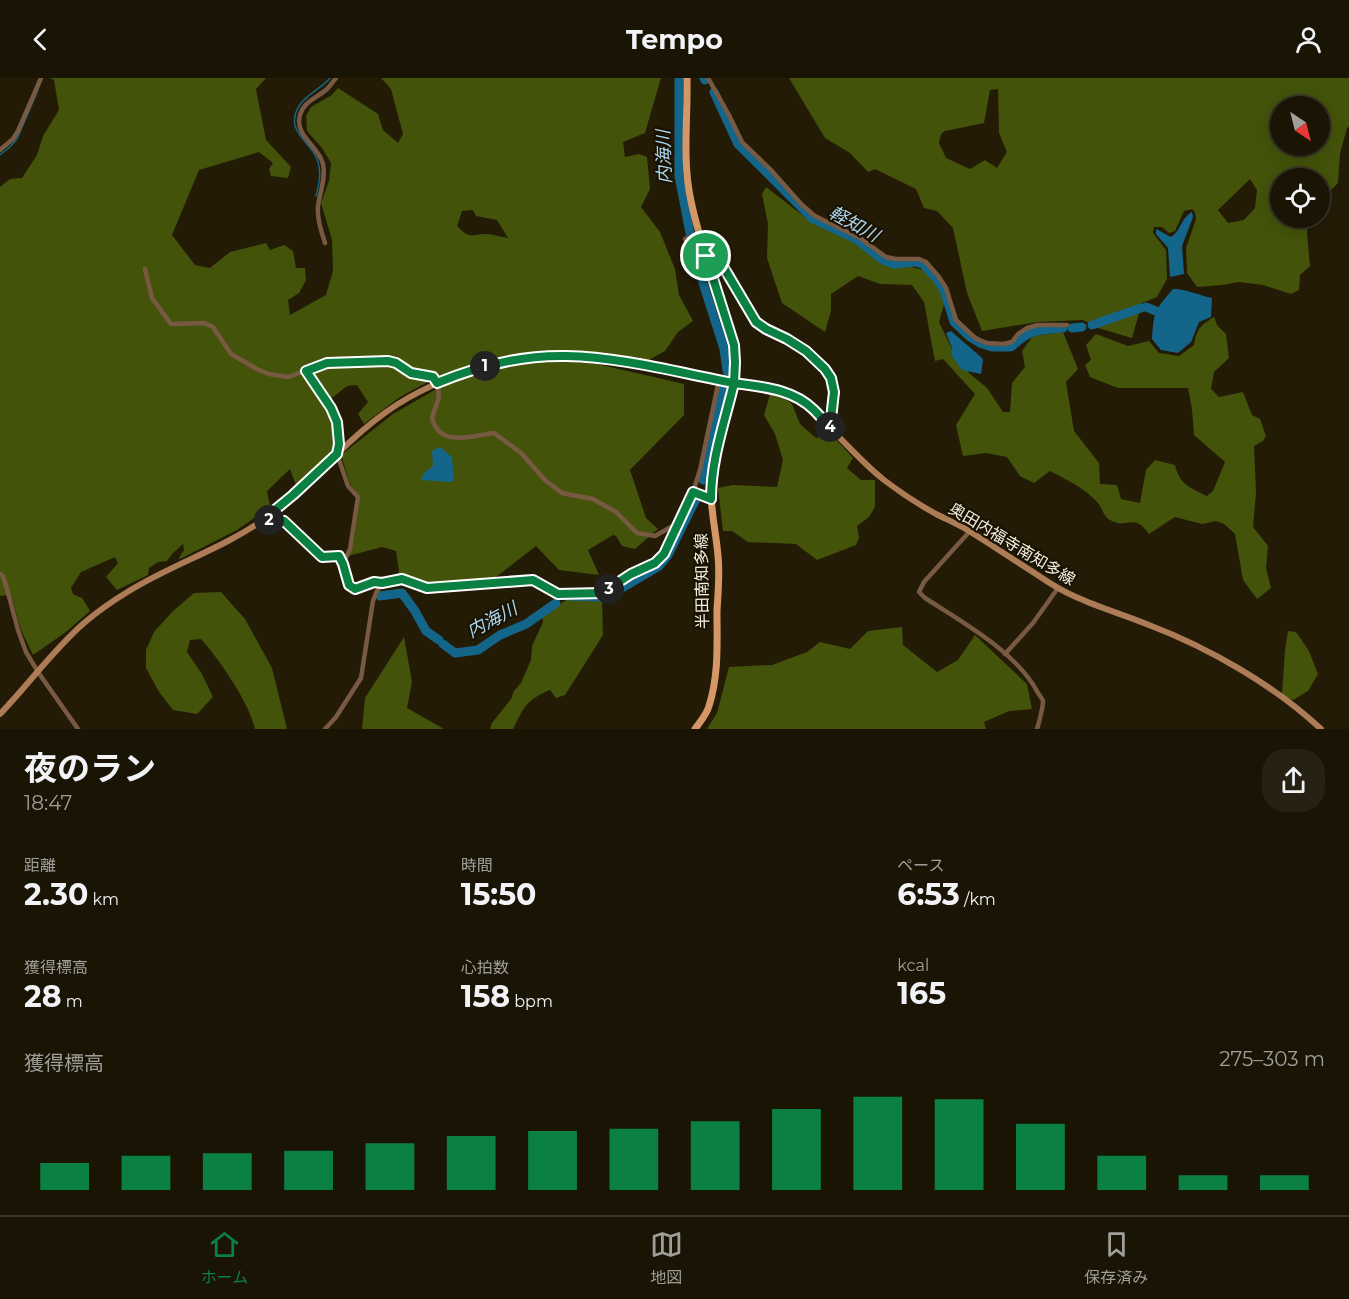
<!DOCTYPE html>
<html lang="ja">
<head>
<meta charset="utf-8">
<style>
	:root { --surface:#1a1404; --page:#272113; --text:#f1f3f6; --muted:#9f9e9a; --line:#383326; --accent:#0b8043 }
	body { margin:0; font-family:Montserrat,"Noto Sans JP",sans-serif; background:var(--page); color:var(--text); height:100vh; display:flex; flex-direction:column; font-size:22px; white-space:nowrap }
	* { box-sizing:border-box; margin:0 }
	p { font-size:20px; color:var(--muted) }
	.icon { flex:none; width:33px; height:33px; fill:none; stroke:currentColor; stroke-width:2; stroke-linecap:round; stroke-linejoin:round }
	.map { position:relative; height:651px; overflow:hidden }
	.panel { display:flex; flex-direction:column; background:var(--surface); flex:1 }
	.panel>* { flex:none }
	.needle { width:39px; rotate:145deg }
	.controls { position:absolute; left:1270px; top:18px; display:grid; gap:12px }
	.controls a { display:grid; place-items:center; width:60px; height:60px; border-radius:50%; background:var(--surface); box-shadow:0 3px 15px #0003,0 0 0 2px var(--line); font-size:30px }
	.pin { position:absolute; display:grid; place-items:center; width:51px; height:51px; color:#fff; margin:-26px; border:3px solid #fff; border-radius:50%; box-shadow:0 2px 6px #0007 }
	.km { position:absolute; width:30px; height:30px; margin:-15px; border-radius:50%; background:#222; color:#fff; font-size:16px; line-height:30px; text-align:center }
	.round { display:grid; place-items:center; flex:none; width:63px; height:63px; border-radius:24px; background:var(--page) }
	.overview { display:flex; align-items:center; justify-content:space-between; height:102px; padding:0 24px }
	h1 { font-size:33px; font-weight:700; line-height:45px }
	.figures { display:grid; grid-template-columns:repeat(3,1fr); gap:9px; height:102px; padding:6px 24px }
	.figures div { display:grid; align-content:center }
	.figures b { font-size:30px; font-weight:700 }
	.figures small { font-size:16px; font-weight:400 }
	.figures p { font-size:16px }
	.chart { height:168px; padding:12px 24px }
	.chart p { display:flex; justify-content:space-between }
	.chart svg { width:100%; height:108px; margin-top:6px; stroke:var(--accent); stroke-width:6 }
	header { display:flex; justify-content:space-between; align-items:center; height:78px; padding:0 24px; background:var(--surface); font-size:27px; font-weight:700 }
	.dock { display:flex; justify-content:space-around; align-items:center; height:84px; border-top:2px solid var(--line); background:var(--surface); font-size:16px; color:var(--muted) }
	.dock a { display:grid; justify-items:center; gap:3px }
	.dock .current { color:var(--accent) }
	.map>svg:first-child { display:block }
	.forest { fill:#43530a; fill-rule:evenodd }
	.water { fill:#13658a }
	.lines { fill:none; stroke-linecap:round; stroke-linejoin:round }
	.stream { stroke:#13658a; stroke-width:1.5 }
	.river { stroke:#13658a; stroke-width:9 }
	.street { stroke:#785a43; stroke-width:4.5 }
	.secondary { stroke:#ad7c57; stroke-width:6 }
	.primary { stroke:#d69766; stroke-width:7 }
	.route-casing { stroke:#fff; stroke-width:12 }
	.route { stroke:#0b8043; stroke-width:8 }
	.labels { text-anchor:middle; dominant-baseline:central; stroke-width:4.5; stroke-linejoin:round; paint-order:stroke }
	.street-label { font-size:16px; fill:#f5efe2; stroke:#1a1201 }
	.water-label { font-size:18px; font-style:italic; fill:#aad6f0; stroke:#1a1201 }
</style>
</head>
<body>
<header><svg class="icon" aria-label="back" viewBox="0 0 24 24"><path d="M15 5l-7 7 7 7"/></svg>Tempo<svg class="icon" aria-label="person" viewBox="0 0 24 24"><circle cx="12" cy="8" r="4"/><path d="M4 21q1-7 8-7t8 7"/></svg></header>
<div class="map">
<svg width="1349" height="651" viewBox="0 0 1349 651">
	<rect width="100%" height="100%" fill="#231b06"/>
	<g class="forest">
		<path d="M50 0H266L256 11 266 62 291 89 288 100 271 98 269 91 273 85 259 74 199 92 172 157 195 187 210 190 230 174 266 165 270 172 284 167 293 173 296 190H305L306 202 299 215 288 222 290 237 326 217 333 193 332 162 321 125 329 103 331 85 322 70 307 53 306 38 311 29 332 17 338 10 378 36 383 52 398 65 403 56 391 11 381 0H661L645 55 623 64 625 79 639 76 647 79 650 111 641 129 660 154 675 191 679 217 693 243 678 254 665 273 647 283 583 273 545 275 500 280 474 287 437 299 400 319 364 346 358 336 368 324 357 307 347 308 323 327 335 344 334 373 296 407 290 391 267 413 270 429 237 452 180 481 179 480 184 472 183 466 172 476 167 483 158 484 149 490 148 497 117 512 106 499 118 485 115 479 81 494 71 510 73 516 82 520 90 533 66 554 33 577 21 552 11 517 0 518V109L10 101 22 100 37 77 43 58 59 32 54 2ZM473 132 476 138 497 142 508 160C501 159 495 157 488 156 472 155 471 163 457 148L462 133Z"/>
		<path d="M789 0H1349V49L1347 50 1340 75 1338 105 1320 123V100H1281V140H1308L1307 155 1310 188 1300 197 1299 212 1291 216 1263 207 1239 204 1222 207 1197 209 1187 195 1186 170 1196 141 1195 134 1192 131 1184 133 1175 153 1169 155 1162 149H1154L1153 155 1166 172 1167 201 1157 219 1142 225 1132 260 1098 250 1083 242 1037 244 982 253 967 215 953 150 937 133 924 130 916 111 875 91 868 94 850 75 825 60ZM998 11 999 55 1007 74 997 90 985 82 970 91 946 80 939 65 941 56 945 53 984 45 990 12ZM1281 28H1320V68H1281ZM1250 101 1257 112 1255 130 1244 142 1228 145 1218 132Z"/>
		<path d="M766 109 810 143 849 161 881 184 893 188H906L925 192 937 206 945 223 939 244 952 271 969 295 987 310 1003 334H1010L1012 305 1025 289 1022 273 1033 258 1063 254 1078 291 1066 304 1074 353 1099 385 1100 406 1117 407 1121 421 1140 425 1146 392 1155 382 1175 387C1180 407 1189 409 1207 418L1213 413 1225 384 1194 357 1192 331 1188 310H1118L1090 299 1085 287 1091 282 1086 267 1096 256 1128 268 1149 263 1159 275 1179 278 1194 267C1197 250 1200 248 1214 239L1217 247 1226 256 1229 280 1214 294 1211 311 1219 319 1243 314 1252 337 1260 341 1266 358 1263 363 1254 368 1256 415 1253 449 1268 468 1266 490 1271 510 1257 521 1243 502 1235 456 1224 446 1216 443 1202 446 1175 439 1149 456C1134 434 1127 451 1112 443 1103 439 1103 431 1098 425 1085 410 1067 402 1050 393L1034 405 1020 398 1007 379 986 375 963 378 956 347 975 316 943 281 935 283 924 224 912 207 880 206 858 198 831 216V233L825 254 782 225 767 180 768 146 762 116Z"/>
		<path d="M545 282 597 286 684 306V337L630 392 646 440 658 451 635 471 622 468 616 458 613 457 588 472 599 497 559 492 536 468 496 499 426 506 395 499 399 494 396 473 382 469 348 478 352 471 360 419 350 406 341 377 393 336 440 309 502 289Z"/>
		<path d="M770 316 783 319 792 326 800 346 816 360 832 357 853 380 847 390 861 402H875V429L869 439 857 448 859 460 856 467 817 482 796 466 748 464 732 453H723L718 410 733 407 777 409 783 382 775 356 764 337Z"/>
		<path d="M221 514 245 541 272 590 287 651H255C249 624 219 581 201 561L190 562 187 574 202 596 213 619 197 636 173 632 159 614 146 590V572L154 554 172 534 194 515Z"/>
		<path d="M568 521 602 522 603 557 565 617 556 620 550 612C526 622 524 629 513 651H490L492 645 511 621 514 613 521 605 531 582 532 568 543 544 542 538Z"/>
		<path d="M902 549 903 567 937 594 958 582 975 557 1027 606 1032 631 1009 633 984 644 986 651H707L717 635 729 589 772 587 807 574 820 564 850 571 868 553Z"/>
		<path d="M1288 553 1296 554 1309 573 1318 596 1308 613 1293 622 1286 620 1282 615 1285 572Z"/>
		<path d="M404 559 412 604 407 630 444 651H362L365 620Z"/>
	</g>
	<g class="water">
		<path d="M1192 134 1193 139 1182 168 1184 196 1170 199 1168 170 1156 156V151L1171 159C1181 153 1180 141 1192 134Z"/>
		<path d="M1173 211C1187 211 1197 217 1212 220L1211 239 1199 244 1191 264 1178 275 1161 272 1152 261C1154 233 1154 233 1173 211Z"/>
		<path d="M951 253 982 280 983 282 981 296 962 292 952 278V270L946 255Z"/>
		<path d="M440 369 452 379 454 403 449 404 421 402 424 395 433 388 432 373Z"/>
	</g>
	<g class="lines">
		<g class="stream">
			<path d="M0 77 10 69 17 61 38 12"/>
			<path d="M316 118C319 106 322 93 317 81 310 63 284 53 299 28 306 16 321 11 330 0"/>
		</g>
		<g class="river">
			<path d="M679 0V98L690 155"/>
			<path d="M704 0 705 2"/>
			<path d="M714 14 738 66 813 141 856 161 883 182 894 186 915 184 923 186 937 201 944 212 954 244 970 259 980 265 992 269H1011C1031 251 1037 252 1063 250"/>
			<path d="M692 164 703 205 724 271 727 293"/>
			<path d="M1146 229 1156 233"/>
			<path d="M1092 247 1141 230"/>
			<path d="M1072 250 1082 249"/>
			<path d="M703 402 723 312"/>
			<path d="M620 511 659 488 668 477 697 419"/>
			<path d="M380 518 402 515 415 533 426 553 439 562"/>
			<path d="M567 518 601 519 614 514"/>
			<path d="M443 566 455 575 478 572 500 557 526 546 556 525"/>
		</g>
		<g class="street">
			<path d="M708 0 729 37 742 64 771 92 802 127 815 138 860 160 886 179 896 181H919L926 184 939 199 946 210 956 242 975 260 986 265 1003 266 1012 264 1018 256 1027 250 1038 247H1067"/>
			<path d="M0 72 13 61 18 53 41 0"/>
			<path d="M685 161 700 156"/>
			<path d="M325 165C321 152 317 141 318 128 320 114 326 100 323 86 319 68 294 58 300 37 304 23 317 20 327 11 330 8 333 4 336 0"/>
			<path d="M706 178 715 180 724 190 756 244 766 251 787 261 806 273 825 291 831 300 834 314 830 350"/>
			<path d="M145 191 152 220 171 246 204 245 213 249 231 276 257 291 269 296 288 299 327 285 388 283 396 285 411 295 429 297 436 302C442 323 437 321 432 340 440 370 471 358 494 355L521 375 546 403 562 415 593 421 616 434 637 455 655 458 678 445"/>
			<path d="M306 293 331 330 337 344 339 366 337 376 348 408 358 419 350 471 343 486 349 507 355 511 374 504 382 505 402 501 427 510 533 502 558 516 602 515 631 496 655 485 664 476 693 414 700 392 719 302"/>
			<path d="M693 414 711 421"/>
			<path d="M264 441 284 443 322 479 339 478 343 486"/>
			<path d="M970 453 924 504 919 514 925 520C962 544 1018 575 1038 615 1040 618 1042 620 1043 623 1043 629 1039 645 1037 651"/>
			<path d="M0 496 3 498 7 511 18 552 26 574 38 594 78 651"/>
			<path d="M1005 576 1033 545 1058 510"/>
			<path d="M325 651 336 639 361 600 373 523 376 515 382 505"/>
		</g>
		<path class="secondary" d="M0 636C28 607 54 571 84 545 98 533 114 522 129 513 173 486 224 470 266 440 316 403 353 351 408 320 456 293 509 278 564 278 614 278 669 292 717 302 743 307 770 307 793 318 810 326 821 341 834 354 850 370 866 388 884 402 901 415 918 426 936 436 946 441 955 445 964 450 989 465 1012 481 1036 496 1049 505 1062 513 1076 519 1100 530 1125 537 1149 547 1209 570 1274 607 1321 651"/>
		<path class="primary" d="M687 0C688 41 682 82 691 123 697 152 707 182 716 210 722 229 730 248 734 267 742 313 716 356 711 401 709 426 716 453 718 478 720 496 718 515 717 533 717 564 719 597 709 628 707 636 700 644 695 651"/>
	</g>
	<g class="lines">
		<g class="route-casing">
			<path id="route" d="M706 178 734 267 735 284 734 305C680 295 622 279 566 278 521 277 478 288 437 305L433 299 411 295 396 285 388 283 327 285 306 293 331 330 337 344 339 366 337 376 293 417 264 441 284 443 322 479 339 478 343 486 349 507 355 511 374 504 382 505 402 501 427 510 533 502 558 516 602 515 631 496 655 485 664 476 693 414 711 421C711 381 725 343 734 305 763 309 793 311 814 332 820 338 825 344 830 350L834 314 831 300 825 291 806 273 787 261 766 251 756 244 724 190 715 180 706 178"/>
		</g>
		<use href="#route" class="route"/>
	</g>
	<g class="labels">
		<g class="street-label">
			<text transform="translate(1012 466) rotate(31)">奥田内福寺南知多線</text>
			<text transform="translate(702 503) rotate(-91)">半田南知多線</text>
		</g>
		<g class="water-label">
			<text transform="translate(664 79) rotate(-92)">内海川</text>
			<text transform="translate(854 146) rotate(29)">軽知川</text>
			<text transform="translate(492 542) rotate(-28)">内海川</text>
		</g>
	</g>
</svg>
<div class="controls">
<a><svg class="needle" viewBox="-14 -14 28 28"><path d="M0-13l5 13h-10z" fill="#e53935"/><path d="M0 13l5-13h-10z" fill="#9f9e9a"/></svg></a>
<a><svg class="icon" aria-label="locate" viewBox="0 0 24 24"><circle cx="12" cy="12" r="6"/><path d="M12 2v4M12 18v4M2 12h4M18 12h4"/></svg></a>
</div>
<div class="pin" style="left:706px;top:178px;background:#1e9e55"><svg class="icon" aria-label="arrive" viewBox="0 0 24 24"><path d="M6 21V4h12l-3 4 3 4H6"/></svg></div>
<b class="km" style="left:485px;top:288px">1</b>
<b class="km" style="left:269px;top:442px">2</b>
<b class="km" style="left:609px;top:511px">3</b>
<b class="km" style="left:830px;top:349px">4</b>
</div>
<section class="panel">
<div class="overview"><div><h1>夜のラン</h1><p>18:47</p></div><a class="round"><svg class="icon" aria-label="share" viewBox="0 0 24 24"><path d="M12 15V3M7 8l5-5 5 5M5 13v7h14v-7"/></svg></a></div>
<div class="figures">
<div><p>距離</p><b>2.30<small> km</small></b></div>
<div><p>時間</p><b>15:50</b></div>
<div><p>ペース</p><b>6:53<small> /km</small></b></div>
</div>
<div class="figures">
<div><p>獲得標高</p><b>28<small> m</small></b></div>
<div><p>心拍数</p><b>158<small> bpm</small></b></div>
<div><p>kcal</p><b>165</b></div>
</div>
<div class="chart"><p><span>獲得標高</span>275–303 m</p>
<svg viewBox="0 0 160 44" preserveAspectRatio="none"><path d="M5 44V33M15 44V30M25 44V29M35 44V28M45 44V25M55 44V22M65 44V20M75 44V19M85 44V16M95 44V11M105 44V6M115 44V7M125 44V17M135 44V30M145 44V38M155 44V38"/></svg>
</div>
</section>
<nav class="dock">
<a class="current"><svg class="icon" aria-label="home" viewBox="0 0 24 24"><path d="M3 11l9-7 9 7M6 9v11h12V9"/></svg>ホーム</a>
<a><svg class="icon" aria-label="map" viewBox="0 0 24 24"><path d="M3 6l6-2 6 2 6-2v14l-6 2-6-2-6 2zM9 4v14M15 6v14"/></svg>地図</a>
<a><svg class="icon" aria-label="saved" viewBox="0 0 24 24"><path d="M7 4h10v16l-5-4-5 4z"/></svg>保存済み</a>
</nav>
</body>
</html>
